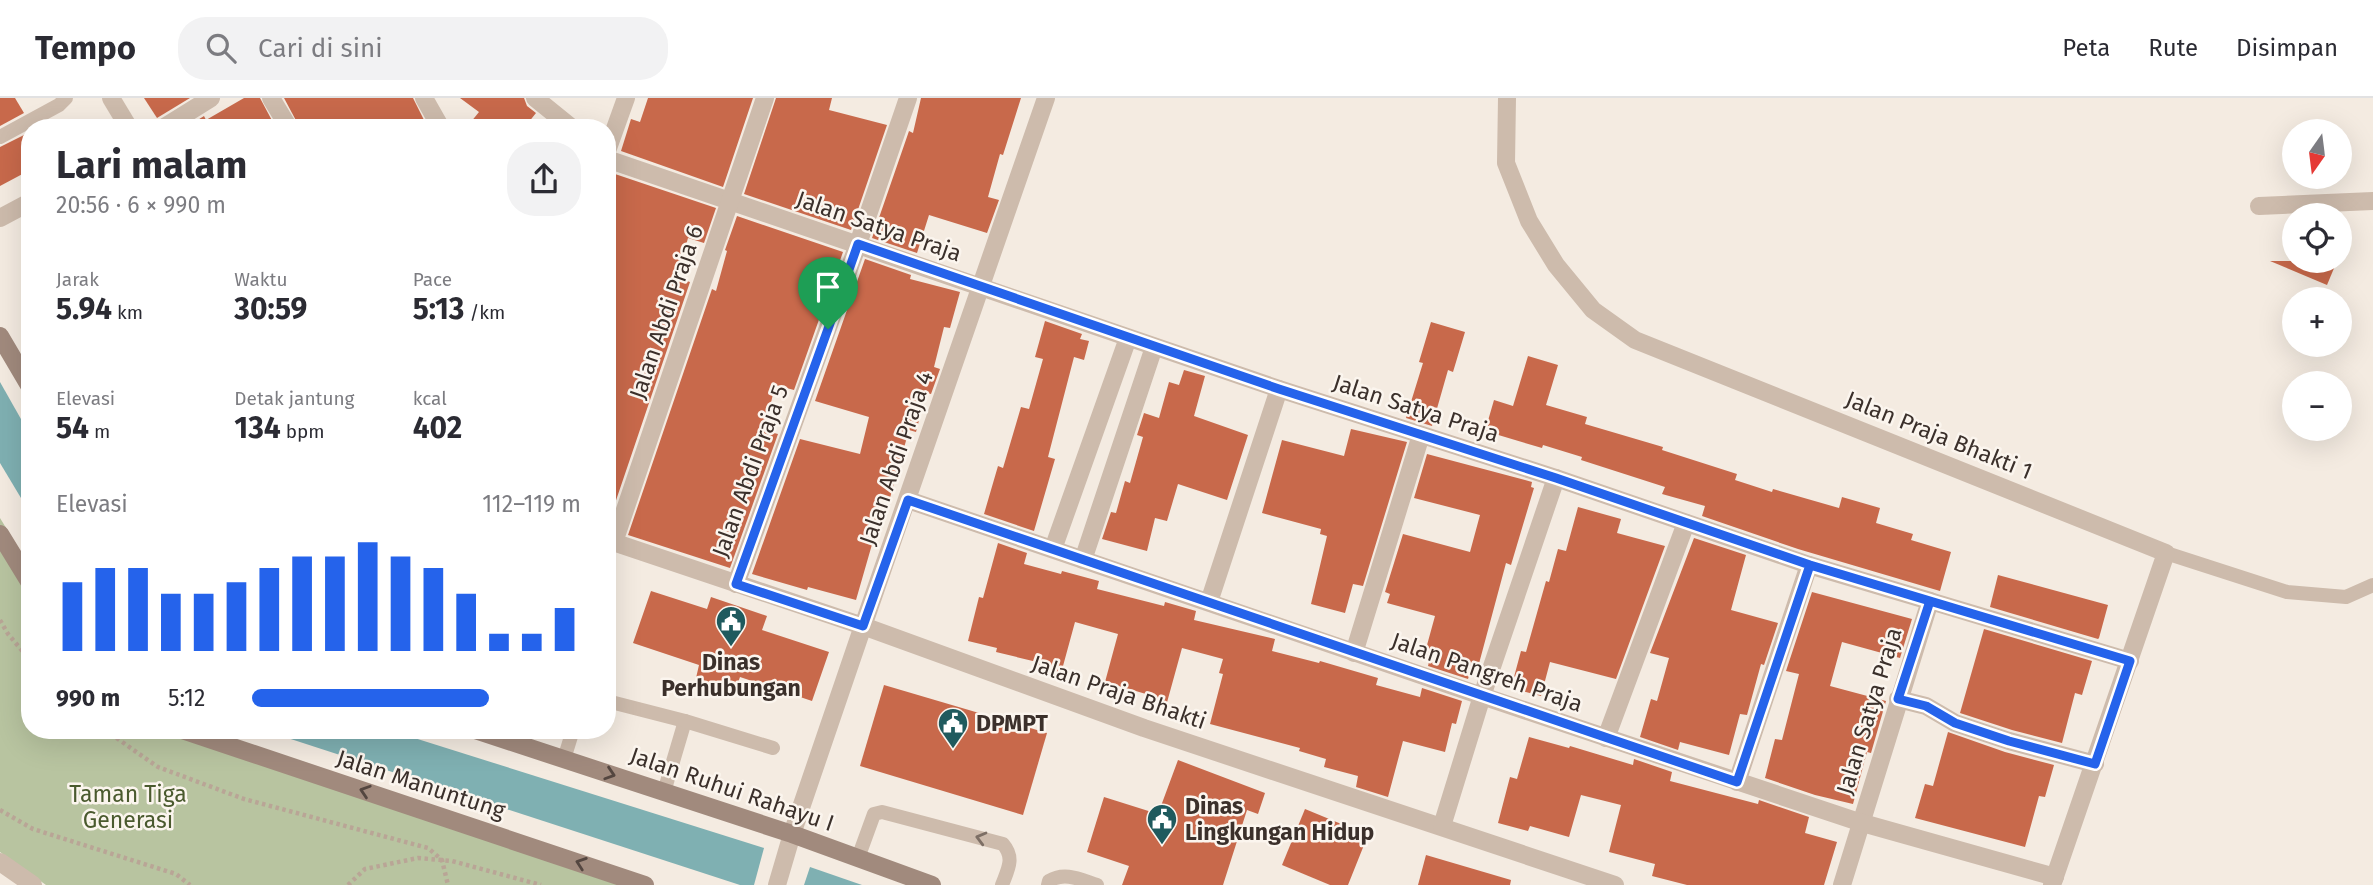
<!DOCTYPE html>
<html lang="id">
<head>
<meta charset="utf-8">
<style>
	:root { --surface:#fff; --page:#f2f2f3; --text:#2b2b33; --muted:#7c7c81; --line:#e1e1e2; --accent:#2563eb }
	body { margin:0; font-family:"Fira Sans",sans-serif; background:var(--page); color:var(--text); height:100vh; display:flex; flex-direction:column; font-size:26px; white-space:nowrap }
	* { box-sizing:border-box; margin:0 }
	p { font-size:23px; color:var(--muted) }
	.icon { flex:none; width:38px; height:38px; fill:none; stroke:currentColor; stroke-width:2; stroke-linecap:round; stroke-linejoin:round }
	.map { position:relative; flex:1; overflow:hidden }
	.details { position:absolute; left:21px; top:21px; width:595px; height:620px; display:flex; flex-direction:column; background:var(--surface); border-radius:28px; box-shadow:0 7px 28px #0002 }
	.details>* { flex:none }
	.needle { width:46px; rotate:194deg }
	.buttons { position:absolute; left:2282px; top:21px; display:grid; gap:14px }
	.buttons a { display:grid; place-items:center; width:70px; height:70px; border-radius:50%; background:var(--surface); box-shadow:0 7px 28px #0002; font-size:35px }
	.pin { position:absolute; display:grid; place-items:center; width:60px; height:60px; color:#fff; margin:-72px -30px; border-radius:50% 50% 50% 0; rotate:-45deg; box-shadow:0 0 7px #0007 }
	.pin .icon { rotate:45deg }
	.round { display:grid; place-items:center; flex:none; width:74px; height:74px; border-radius:28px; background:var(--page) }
	.headline { display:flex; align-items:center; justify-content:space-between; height:119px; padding:0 35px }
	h1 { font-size:38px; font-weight:700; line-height:52px }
	.stats { display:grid; grid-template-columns:repeat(3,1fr); gap:10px; height:119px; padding:7px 35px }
	.stats div { display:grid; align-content:center }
	.stats b { font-size:30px; font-weight:700 }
	.stats small { font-size:19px; font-weight:400 }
	.stats p { font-size:19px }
	.chart { height:196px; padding:14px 35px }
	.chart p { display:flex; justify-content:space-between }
	.chart svg { width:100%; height:126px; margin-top:7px; stroke:var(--accent); stroke-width:6 }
	ul { padding:0 35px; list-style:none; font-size:23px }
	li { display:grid; grid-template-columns:112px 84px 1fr; align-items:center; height:52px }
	li i { height:18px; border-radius:9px; background:var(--accent) }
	header { display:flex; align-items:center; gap:42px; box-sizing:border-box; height:98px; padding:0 35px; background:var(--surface); border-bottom:2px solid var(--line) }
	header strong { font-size:33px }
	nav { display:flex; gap:38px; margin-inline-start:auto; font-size:24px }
	.search { width:490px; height:63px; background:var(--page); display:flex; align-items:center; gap:18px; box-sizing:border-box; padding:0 24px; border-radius:28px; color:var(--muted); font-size:26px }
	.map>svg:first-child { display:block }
	.green { fill:#b8c4a0 }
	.water { fill:#7fb0b2 }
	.building { fill:#c8694b }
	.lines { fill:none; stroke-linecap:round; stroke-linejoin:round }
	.path { stroke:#b9a596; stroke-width:4.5; stroke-dasharray:3.5 3.5; stroke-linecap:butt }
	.lane { stroke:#cdbbac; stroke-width:14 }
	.street { stroke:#cdbbac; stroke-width:18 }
	.secondary { stroke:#a18a7d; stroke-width:18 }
	.oneway { stroke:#544640 }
	.oneway2 { stroke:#7d6f65 }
	.route-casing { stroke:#fff; stroke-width:14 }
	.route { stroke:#2563eb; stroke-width:9 }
	.labels { text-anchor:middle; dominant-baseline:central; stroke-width:5; stroke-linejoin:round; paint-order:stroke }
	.street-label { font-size:23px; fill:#3b302b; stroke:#fbf5ee }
	.poi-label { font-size:23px; font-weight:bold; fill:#3b302b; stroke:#fbf5ee; text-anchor:start }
	.park-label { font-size:23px; fill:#4a5a2e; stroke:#fbf5ee }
</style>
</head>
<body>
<header>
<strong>Tempo</strong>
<div class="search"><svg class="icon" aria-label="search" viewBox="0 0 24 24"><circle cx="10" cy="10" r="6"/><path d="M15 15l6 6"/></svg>Cari di sini</div>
<nav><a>Peta</a><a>Rute</a><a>Disimpan</a></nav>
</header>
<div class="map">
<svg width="2373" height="787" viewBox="0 0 2373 787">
	<rect width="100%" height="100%" fill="#f4ebe1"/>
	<path class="green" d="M0 420 30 469V632H177L622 787H46L0 754Z"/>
	<g class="water">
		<path d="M0 284 30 337V415L0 365Z"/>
		<path d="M263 632H389L764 750 754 787H740Z"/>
		<path d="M810 769 862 787H804Z"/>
	</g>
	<g class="building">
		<path d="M0 0H15L24 15 0 28Z"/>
		<path d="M144 0H190L157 20Z"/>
		<path d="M244 0H260L276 30H185L204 18 206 22Z"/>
		<path d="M284 0H413L428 30H300Z"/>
		<path d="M460 0H524L527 8 536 15 524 30H466L479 14Z"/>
		<path d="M648 0H753L723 89 621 53 631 21 640 24Z"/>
		<path d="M776 0H832L829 12 887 27 851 132 744 96Z"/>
		<path d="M921 0H1021L1003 57 1000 56 988 99 999 102 987 135 929 117 917 155 872 140 909 33 913 35Z"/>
		<path d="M30 34V72L0 88V49Z"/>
		<path d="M615 76 716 110 704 145 688 140 677 180 690 184 607 429V151L616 119 607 116V103Z"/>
		<path d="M737 118 843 154 794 292 775 287 766 327 776 329 774 335 778 336 730 470 628 437 712 191 716 193 727 153 725 152Z"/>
		<path d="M865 161 911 177 910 181 960 194 950 230 944 229 934 269 940 271 931 296 926 295 916 334 909 332 890 400 887 399 878 436H875L856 502 808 489 807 492 752 476 800 341 860 356 869 319 815 303Z"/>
		<path d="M2270 163H2337L2327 187Z"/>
		<path d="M1045 223 1082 236 1080 241 1089 243 1084 262 1074 259 1048 359 1055 361 1034 433 984 416 998 368 1003 370 1021 309 1029 311 1043 261 1035 259Z"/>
		<path d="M1431 224 1465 234 1453 274 1448 272 1432 328 1406 320 1423 265 1419 264Z"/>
		<path d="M1528 258 1558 267 1546 307 1587 319 1585 326 1663 349 1662 352 1737 376 1735 382 1772 394 1773 391 1839 410 1842 399 1880 410 1876 425 1913 436 1911 442 1951 454 1940 493 1798 451 1702 418 1705 408 1662 396 1665 389 1581 362 1582 359 1543 347 1542 350 1485 333 1494 302 1513 308Z"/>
		<path d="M1184 272 1205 278 1194 318 1248 337 1227 402 1178 386 1167 423 1155 420 1147 453 1102 441 1111 414 1116 415 1125 383 1130 385 1143 339 1137 337 1144 315 1159 320 1169 284 1179 287Z"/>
		<path d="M1351 331 1407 344 1363 488 1353 486 1345 515 1311 506 1327 438 1320 436 1321 431 1262 415 1282 342 1344 358Z"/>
		<path d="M1427 356 1525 382 1532 384 1531 389 1534 390 1511 467 1506 465 1477 573 1471 571 1468 581 1428 568 1430 560 1424 558 1435 518 1387 505 1390 496 1385 494 1403 436 1470 454 1480 417 1414 400Z"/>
		<path d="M1578 409 1621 421 1617 435 1665 448 1616 581 1550 564 1541 598 1511 590 1521 553 1526 554 1546 483 1549 484 1558 451 1566 453Z"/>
		<path d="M1694 440 1746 457 1731 512 1778 525 1764 567 1761 566 1747 617 1740 616 1729 657 1680 644 1678 652 1640 639 1651 601 1657 603 1669 560 1650 555Z"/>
		<path d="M998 445 1027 455 1024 466 1061 476 1062 473 1099 483 1097 491 1164 508 1165 504 1196 513 1194 522 1275 541 1272 553 1319 565 1320 563 1378 580 1376 587 1420 599 1422 590 1462 603 1456 626 1452 625 1445 654 1403 643 1388 699 1356 689 1358 678 1324 669 1326 661 1299 653 1300 650 1210 626 1223 576 1219 575 1223 561 1182 550 1166 608 1145 602 1146 596 1105 584 1118 536 1075 524 1060 579 1035 572 1037 564 996 554 997 550 968 543 979 499 983 500Z"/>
		<path d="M1998 477 2108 507 2099 540 2098 541 1990 509Z"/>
		<path d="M651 493 707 511 711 499 767 518 762 532 829 554 812 603 740 579 735 593 696 580 699 567 633 545Z"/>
		<path d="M1812 494 1912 521 1900 560 1842 544 1830 588 1886 603 1871 655 1867 654 1853 706 1815 697 1765 680 1775 641 1782 642 1799 576 1786 573Z"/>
		<path d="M1984 531 2092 563 2082 597 2075 595 2062 645 2012 632 1960 615Z"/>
		<path d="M884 587 1047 635 1023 717 860 668Z"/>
		<path d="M1948 634 2005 654 2054 667 2045 699 2039 698 2025 749 1915 720 1925 686 1933 688Z"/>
		<path d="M1529 639 1569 650 1570 648 1633 667 1634 661 1672 674 1670 683 1758 706 1759 702 1809 719 1805 735 1837 744 1824 787H1687L1652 778 1655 766 1609 754 1621 707 1581 697 1569 739 1530 728 1528 733 1498 725 1510 679 1517 681Z"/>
		<path d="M1178 662 1265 695 1258 716 1247 712 1223 787H1122L1129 768 1087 754 1104 699 1158 716Z"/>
		<path d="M1305 711 1368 737 1348 787H1330L1282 767Z"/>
		<path d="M1426 757 1511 782 1510 787H1418Z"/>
	</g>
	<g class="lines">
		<g class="path">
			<path d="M0 522 8 536 30 562"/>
			<path d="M105 632 158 669 244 701 428 750 442 762 448 787"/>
			<path d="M0 712 33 731 176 776 190 787"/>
			<path d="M348 787 365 771 418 760 452 763 541 787"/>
		</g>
		<g class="lane">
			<path d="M0 39 59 7 66 0"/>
			<path d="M2166 455 2287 494 2346 499 2373 487"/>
			<path d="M607 603 685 623 664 694"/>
			<path d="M685 623 773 650"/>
			<path d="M564 661 573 632"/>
			<path d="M858 760 874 716 882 714 1003 746C1015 760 1008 771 1002 787"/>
			<path d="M1048 787 1049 783C1065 773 1081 782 1097 787"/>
		</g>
		<g class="street">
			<path d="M111 0 129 30"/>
			<path d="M271 0 289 30"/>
			<path d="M424 0 441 30"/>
			<path d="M535 0 572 30"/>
			<path d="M1507 0 1506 65 1529 123 1556 167 1593 212 1635 242 2166 455 2052 787"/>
			<path d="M163 30 211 0"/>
			<path d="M607 53 626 0"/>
			<path d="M607 61 1279 291 1556 380 1809 467 1930 503 1842 787"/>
			<path d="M2259 108 2373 103"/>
			<path d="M0 120 30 104"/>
			<path d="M908 402 1482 598 1859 724 2055 779"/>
			<path d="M607 442 863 528 1144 630 1615 787"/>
			<path d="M614 444 765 0"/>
			<path d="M1053 451 1128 240"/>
			<path d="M1083 462 1154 249"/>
			<path d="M736 486 858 146 908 0"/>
			<path d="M1930 503 2130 563"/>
			<path d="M1209 504 1279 291"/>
			<path d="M1354 555 1421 337"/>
			<path d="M1898 601 1926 608 1955 625 2009 643 2095 666"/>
			<path d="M1606 640 1686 425"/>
			<path d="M1737 684 1809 467"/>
			<path d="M1442 728 1482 598 1556 380"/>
			<path d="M0 764 33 787"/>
			<path d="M777 787 792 736 863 528 1046 0"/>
		</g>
		<g class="secondary">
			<path d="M0 238 30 289"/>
			<path d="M0 436 30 485"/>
			<path d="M182 632 645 787"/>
			<path d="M475 632 792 736 932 787"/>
		</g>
	</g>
	<defs><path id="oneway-chevron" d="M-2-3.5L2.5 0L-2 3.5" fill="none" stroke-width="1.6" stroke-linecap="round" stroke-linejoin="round" transform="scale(1.75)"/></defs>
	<g class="oneway">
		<use href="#oneway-chevron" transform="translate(610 676) rotate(18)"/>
		<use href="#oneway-chevron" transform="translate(365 693) rotate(-162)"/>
		<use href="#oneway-chevron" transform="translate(581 765) rotate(-161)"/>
	</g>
	<use class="oneway2" href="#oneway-chevron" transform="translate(981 740) rotate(-165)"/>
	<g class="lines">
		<g class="route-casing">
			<path id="route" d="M828 231 736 486 863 528 908 402 1737 684 1810 467 2130 563 2095 666 2009 643 1955 625 1926 608 1898 601 1930 503 1810 467 1556 380 1279 291 858 146 828 231"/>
		</g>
		<use href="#route" class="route"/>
	</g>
	<defs>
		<g id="civic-pin" transform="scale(1.575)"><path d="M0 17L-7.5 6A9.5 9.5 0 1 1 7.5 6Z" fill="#1f5a5e" stroke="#fbf5ee"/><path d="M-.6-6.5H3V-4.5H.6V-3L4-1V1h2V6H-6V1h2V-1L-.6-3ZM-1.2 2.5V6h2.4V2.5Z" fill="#fff"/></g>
	</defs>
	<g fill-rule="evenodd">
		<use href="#civic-pin" x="731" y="523"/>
		<use href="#civic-pin" x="953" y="625"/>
		<use href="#civic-pin" x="1162" y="721"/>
	</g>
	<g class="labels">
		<g class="street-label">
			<text transform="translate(879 128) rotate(19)">Jalan Satya Praja</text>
			<text transform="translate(666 214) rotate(-71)">Jalan Abdi Praja 6</text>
			<text transform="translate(1416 310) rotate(18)">Jalan Satya Praja</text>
			<text transform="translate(1939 337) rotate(22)">Jalan Praja Bhakti 1</text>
			<text transform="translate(896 360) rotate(-71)">Jalan Abdi Praja 4</text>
			<text transform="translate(750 373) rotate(-70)">Jalan Abdi Praja 5</text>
			<text transform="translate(1487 574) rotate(19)">Jalan Pangreh Praja</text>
			<text transform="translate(1119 594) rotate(19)">Jalan Praja Bhakti</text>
			<text transform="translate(1869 613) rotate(-73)">Jalan Satya Praja</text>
			<text transform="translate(421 686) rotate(18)">Jalan Manuntung</text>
			<text transform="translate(732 691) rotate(19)">Jalan Ruhui Rahayu I</text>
		</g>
		<g class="poi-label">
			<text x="731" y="564" text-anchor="middle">Dinas<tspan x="731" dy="26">Perhubungan</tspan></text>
			<text x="976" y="625">DPMPT</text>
			<text x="1185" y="708">Dinas<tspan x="1185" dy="26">Lingkungan Hidup</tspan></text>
		</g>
		<g class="park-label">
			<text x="128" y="696">Taman Tiga<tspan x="128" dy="26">Generasi</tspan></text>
		</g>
	</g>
</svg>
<div class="buttons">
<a><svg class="needle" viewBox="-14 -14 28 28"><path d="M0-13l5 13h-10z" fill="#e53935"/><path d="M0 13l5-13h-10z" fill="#7c7c81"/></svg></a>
<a><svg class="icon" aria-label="locate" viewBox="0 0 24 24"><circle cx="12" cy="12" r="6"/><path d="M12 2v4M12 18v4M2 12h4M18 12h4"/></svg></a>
<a>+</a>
<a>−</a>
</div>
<div class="pin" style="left:828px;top:231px;background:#1e9e55"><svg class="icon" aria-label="arrive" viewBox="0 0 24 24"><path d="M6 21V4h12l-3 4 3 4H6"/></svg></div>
<section class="details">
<div class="headline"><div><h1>Lari malam</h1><p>20:56 · 6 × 990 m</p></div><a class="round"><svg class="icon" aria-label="share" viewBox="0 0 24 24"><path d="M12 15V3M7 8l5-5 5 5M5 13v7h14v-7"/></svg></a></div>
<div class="stats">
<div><p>Jarak</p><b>5.94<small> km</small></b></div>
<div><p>Waktu</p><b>30:59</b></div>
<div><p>Pace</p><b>5:13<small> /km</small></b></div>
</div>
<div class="stats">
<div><p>Elevasi</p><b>54<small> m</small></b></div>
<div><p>Detak jantung</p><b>134<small> bpm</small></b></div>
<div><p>kcal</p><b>402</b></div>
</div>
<div class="chart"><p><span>Elevasi</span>112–119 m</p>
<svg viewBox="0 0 160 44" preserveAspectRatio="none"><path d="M5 44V20M15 44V15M25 44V15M35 44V24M45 44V24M55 44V20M65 44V15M75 44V11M85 44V11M95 44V6M105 44V11M115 44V15M125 44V24M135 44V38M145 44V38M155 44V29"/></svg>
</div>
<ul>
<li><b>990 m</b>5:12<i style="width:72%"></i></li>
</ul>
</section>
</div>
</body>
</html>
